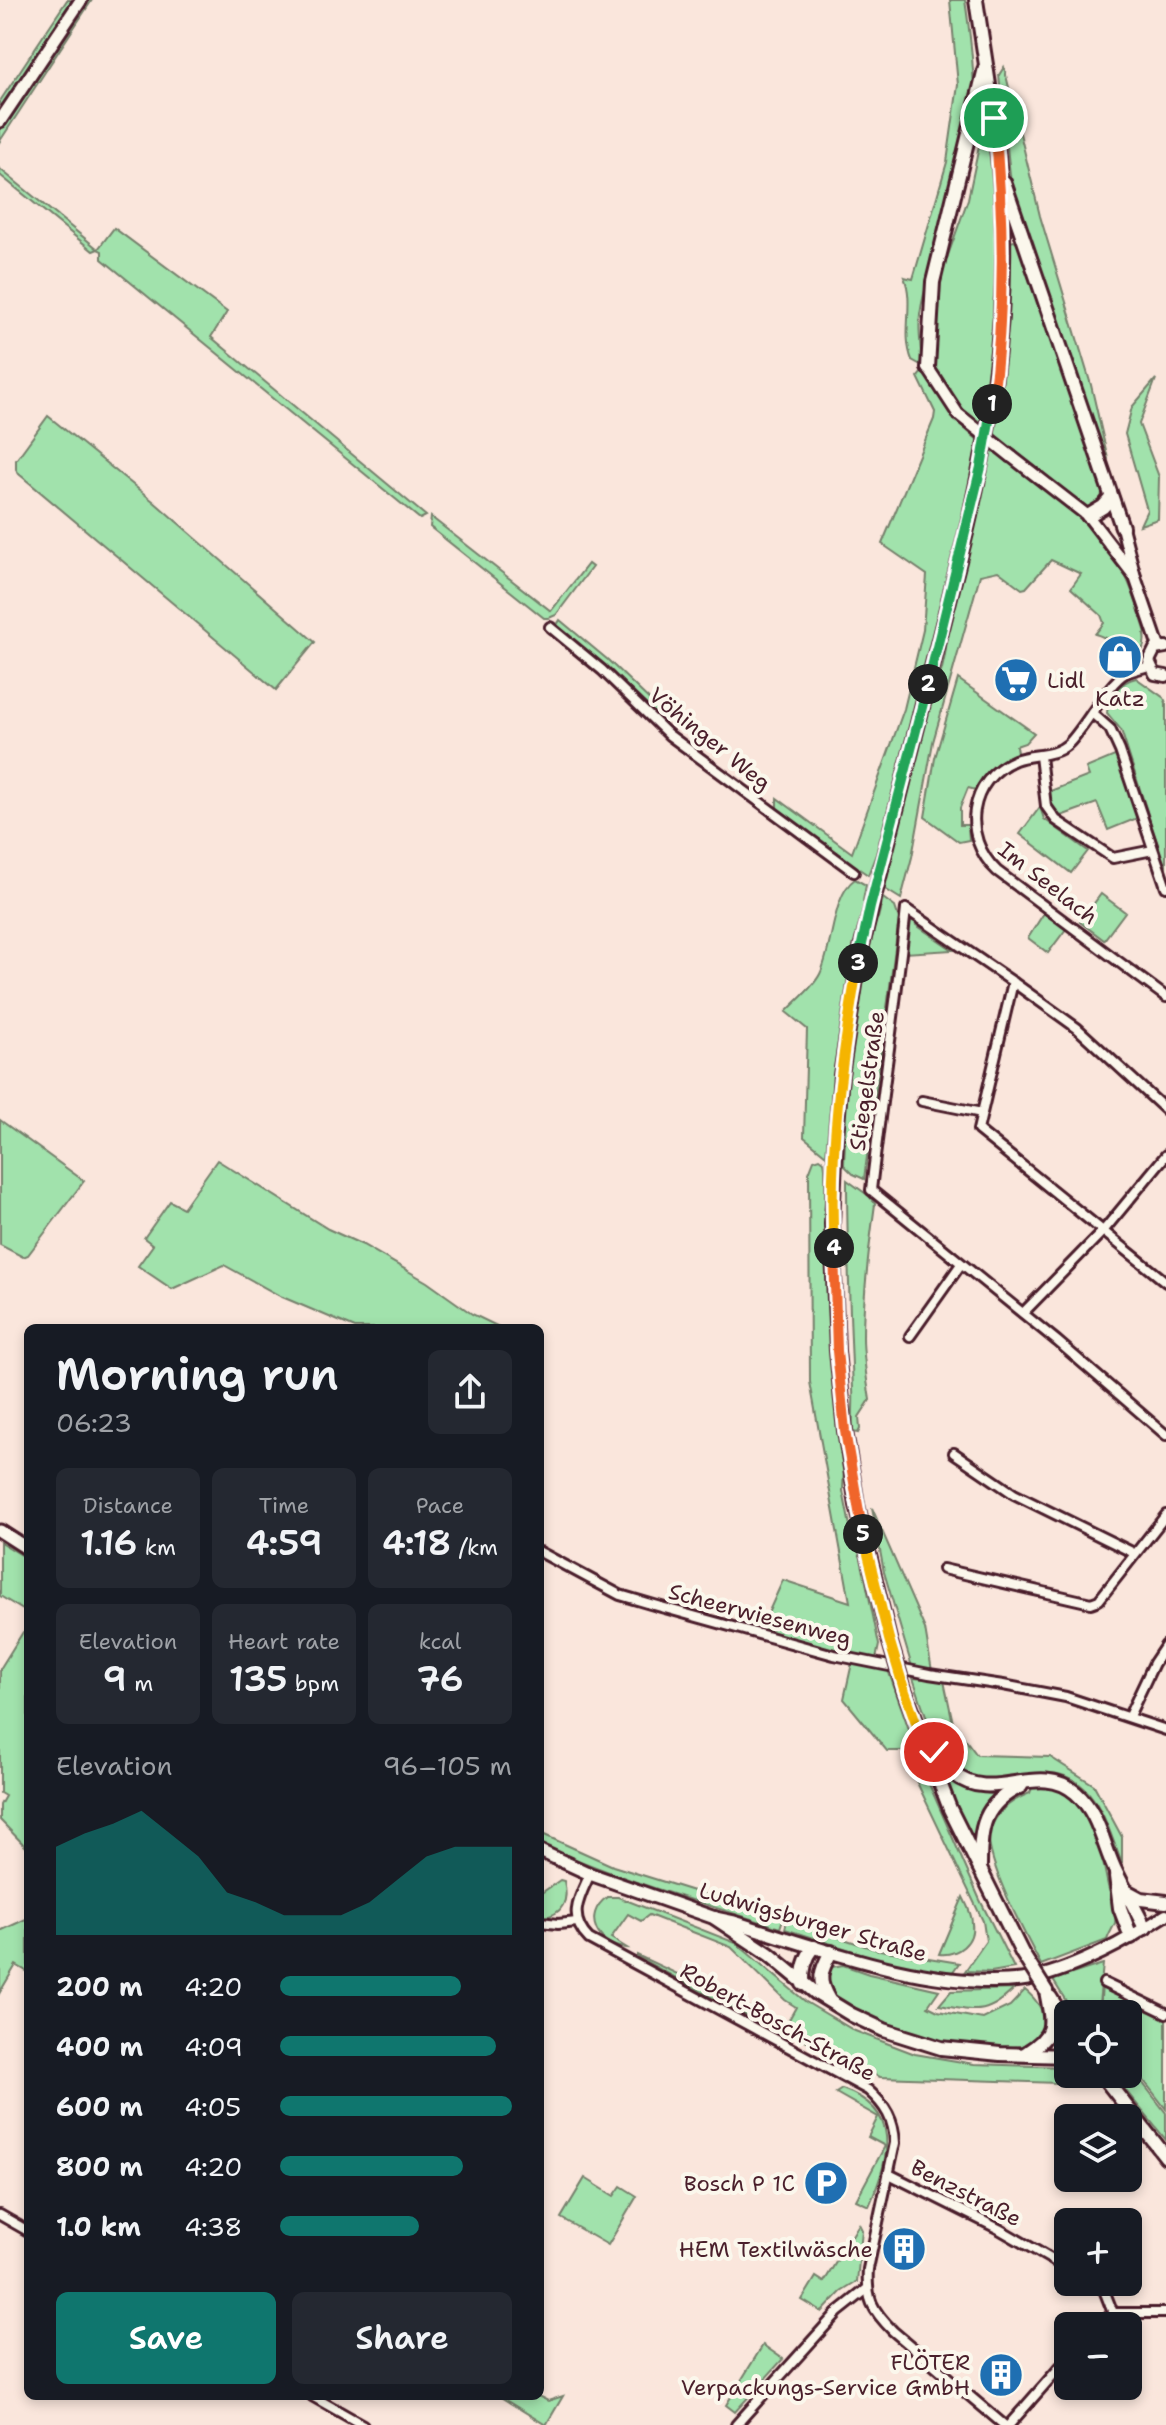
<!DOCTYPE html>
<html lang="en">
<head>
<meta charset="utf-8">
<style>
	:root { --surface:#171b24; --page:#242831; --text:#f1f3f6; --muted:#9ea1a6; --accent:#0f766e }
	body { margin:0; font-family:"Shantell Sans",sans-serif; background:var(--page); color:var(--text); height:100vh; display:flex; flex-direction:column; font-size:30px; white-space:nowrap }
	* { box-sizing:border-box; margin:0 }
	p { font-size:26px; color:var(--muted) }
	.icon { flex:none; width:44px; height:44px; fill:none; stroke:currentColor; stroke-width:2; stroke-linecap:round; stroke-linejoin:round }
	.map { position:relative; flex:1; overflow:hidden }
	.sheet { position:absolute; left:24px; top:1324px; width:520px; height:1076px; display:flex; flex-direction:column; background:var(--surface); border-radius:12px; box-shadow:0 4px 12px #0003 }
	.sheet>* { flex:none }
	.fabs { position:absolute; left:1054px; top:2000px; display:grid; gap:16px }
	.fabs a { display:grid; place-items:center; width:88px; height:88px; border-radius:12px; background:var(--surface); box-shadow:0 4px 12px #0003; font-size:40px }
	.pin { position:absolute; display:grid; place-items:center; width:68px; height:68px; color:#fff; margin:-34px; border:4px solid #fff; border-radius:50%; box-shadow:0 2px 8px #0007 }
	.km { position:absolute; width:40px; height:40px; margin:-20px; border-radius:50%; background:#222; color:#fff; font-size:22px; line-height:40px; text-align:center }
	.round { display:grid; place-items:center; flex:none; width:84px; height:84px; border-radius:12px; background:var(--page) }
	.overview { display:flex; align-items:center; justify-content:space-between; height:136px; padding:0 32px }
	h1 { font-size:44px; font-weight:600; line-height:60px }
	.figures { display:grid; grid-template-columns:repeat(3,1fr); gap:12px; height:136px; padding:8px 32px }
	.figures div { display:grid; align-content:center; border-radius:12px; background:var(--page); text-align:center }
	.figures b { font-size:34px; font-weight:600 }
	.figures small { font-size:22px; font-weight:400 }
	.figures p { font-size:22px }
	.chart { height:224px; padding:16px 32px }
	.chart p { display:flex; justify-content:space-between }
	.chart svg { width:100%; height:144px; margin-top:8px; fill:var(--accent); opacity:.7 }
	.button { display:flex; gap:16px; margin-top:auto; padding:16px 32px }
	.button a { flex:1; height:92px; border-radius:12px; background:var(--accent); color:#fff; font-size:32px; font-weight:600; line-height:92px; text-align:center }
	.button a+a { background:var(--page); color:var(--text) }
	ul { padding:0 32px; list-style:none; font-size:26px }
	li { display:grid; grid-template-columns:128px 96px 1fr; align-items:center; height:60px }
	li i { height:20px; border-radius:10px; background:var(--accent) }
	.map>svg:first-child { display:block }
	.green { fill:#a1e2ac; stroke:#76806c; stroke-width:2 }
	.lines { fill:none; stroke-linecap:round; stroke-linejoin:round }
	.minor-casing { stroke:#4a1f2b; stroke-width:14 }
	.tertiary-casing { stroke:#4a1f2b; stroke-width:16 }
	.secondary-casing { stroke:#4a1f2b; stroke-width:17 }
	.primary-casing { stroke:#4a1f2b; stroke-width:18 }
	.minor { stroke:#fbf7ec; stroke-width:8 }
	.tertiary { stroke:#fbf7ec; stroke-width:10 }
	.secondary { stroke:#fbf7ec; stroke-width:11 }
	.primary { stroke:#fbf7ec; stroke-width:12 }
	.tertiary-bridge-casing { stroke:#4a1f2b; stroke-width:16; stroke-linecap:butt }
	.primary-bridge-casing { stroke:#4a1f2b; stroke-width:18; stroke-linecap:butt }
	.tertiary-bridge { stroke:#fbf7ec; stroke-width:10 }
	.primary-bridge { stroke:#fbf7ec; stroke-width:12 }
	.split-1-casing { stroke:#fff; stroke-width:16 }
	.split-2-casing { stroke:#fff; stroke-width:16 }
	.split-3-casing { stroke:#fff; stroke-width:16 }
	.split-4-casing { stroke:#fff; stroke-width:16 }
	.split-5-casing { stroke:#fff; stroke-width:16 }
	.split-6-casing { stroke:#fff; stroke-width:16 }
	.split-1 { stroke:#f0652b; stroke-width:10 }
	.split-2 { stroke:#22a559; stroke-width:10 }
	.split-3 { stroke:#22a559; stroke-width:10 }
	.split-4 { stroke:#f5b400; stroke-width:10 }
	.split-5 { stroke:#f0652b; stroke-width:10 }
	.split-6 { stroke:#f5b400; stroke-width:10 }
	.labels { text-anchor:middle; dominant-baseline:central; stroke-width:8; stroke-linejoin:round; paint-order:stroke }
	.poi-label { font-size:22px; fill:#4a1f2b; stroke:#fbf7ec; text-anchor:end }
	.street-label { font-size:22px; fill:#4a1f2b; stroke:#fbf7ec }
</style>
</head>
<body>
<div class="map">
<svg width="1166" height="2425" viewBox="0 0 1166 2425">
	<rect width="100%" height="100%" fill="#fae6dc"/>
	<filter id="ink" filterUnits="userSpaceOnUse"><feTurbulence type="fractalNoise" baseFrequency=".0125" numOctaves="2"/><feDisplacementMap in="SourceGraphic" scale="16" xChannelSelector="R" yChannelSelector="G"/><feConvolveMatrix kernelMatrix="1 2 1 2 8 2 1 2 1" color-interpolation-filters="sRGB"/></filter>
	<g filter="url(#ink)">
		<g class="green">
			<path d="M67 0H74L0 111V101Z"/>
			<path d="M87 0H92L0 141V130Z"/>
			<path d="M950 0H965C974 60 980 121 964 182 952 226 926 268 920 315 918 331 921 347 922 363L919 364 912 360C901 333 915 303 904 277L913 279 947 162 958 85Z"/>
			<path d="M1004 67 1040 216 1091 385 1108 459 1102 464 1013 201 999 75Z"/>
			<path d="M982 132 990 134C999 235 999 325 981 425L964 411 944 387 935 367 930 348 936 289 968 199Z"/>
			<path d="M0 169 98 249 114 228 227 312 211 337 426 516 420 519 102 259V251L98 249 93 251 0 175Z"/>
			<path d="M1014 241 1018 244 1102 492 1101 502 1089 509 994 434C1004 373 1010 312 1008 250L1010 242Z"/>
			<path d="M922 372 926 374C940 401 955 422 978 440L958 544 876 854 868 875 777 812V798L852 853 904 709 923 630 927 575 882 544 934 419 935 412 918 377Z"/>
			<path d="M1156 379 1139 424 1159 477 1158 519 1140 525 1147 510 1125 434 1132 407Z"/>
			<path d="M48 416 153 501 315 642 276 690 19 474 16 469V460Z"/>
			<path d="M991 449C1025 472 1076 507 1102 538 1125 565 1136 600 1146 633L1144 634C1146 645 1143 653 1134 660L1135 647C1124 635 1124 643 1113 641 1108 640 1100 635 1095 634L1104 623 1101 615 1071 588 1081 574 1051 560 1026 588 1022 589 998 571 980 575 933 742 912 857 901 899 885 889C893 833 908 776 925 721 934 692 947 664 947 633Z"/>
			<path d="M431 517 551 611 588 564 592 567 556 615 549 618H544L430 527Z"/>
			<path d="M560 620 608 660 659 709 653 715 610 672 558 629 557 625Z"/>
			<path d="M1136 678 1164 698 1166 703V871L1121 730 1107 713C1108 695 1120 682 1136 678Z"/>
			<path d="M958 679 1034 733 1025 743 1016 746 1017 753C998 761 986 771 976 790L968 788 960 808V825H968L969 840 959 842 925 817 935 758Z"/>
			<path d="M1117 755 1140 817 1108 830 1097 803 1058 817 1050 808 1048 792 1089 776 1086 768Z"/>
			<path d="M1040 807 1044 819 1088 851 1071 873 1020 834Z"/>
			<path d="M855 879 866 885 863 901 865 902C846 986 832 1072 826 1155L804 1137 807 1029 786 1012C797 1000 813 988 820 974 833 948 832 895 855 879Z"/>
			<path d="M1101 894 1125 912 1104 940 1080 922Z"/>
			<path d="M883 898 895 907 899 919 864 1179 853 1174 844 1165 845 1142H843C848 1067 858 994 876 920L878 918Z"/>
			<path d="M1044 913 1066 929 1048 953 1028 938Z"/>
			<path d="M910 919 918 921 916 925 953 950 905 953Z"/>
			<path d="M0 1120 84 1181 28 1255 23 1257 0 1245Z"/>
			<path d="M820 1158 824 1161 825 1168 827 1300 832 1368 844 1466 843 1491 852 1536 861 1558 879 1645 876 1659 834 1651 760 1631 783 1580 850 1602 810 1382 809 1173 814 1160Z"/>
			<path d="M217 1160 328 1229 363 1245 427 1282 472 1314 501 1328H355L280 1296 224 1265 172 1289 138 1266 153 1245 144 1238 170 1201 183 1208Z"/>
			<path d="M847 1180 869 1196 875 1204C869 1247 863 1293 863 1337 863 1358 867 1380 870 1400L859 1417 860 1429 858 1433 853 1432C852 1417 854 1403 853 1389 850 1319 847 1250 847 1180Z"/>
			<path d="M872 1508 925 1629 932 1671 912 1667 884 1572Z"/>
			<path d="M0 1542 28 1559V1613L0 1596Z"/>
			<path d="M28 1629V1849L0 1820V1805L5 1796 0 1793V1669L23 1632Z"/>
			<path d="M852 1663 888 1670 925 1775 980 1900 1014 1968 991 1972 965 1971 986 1941 983 1921 902 1751H887L844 1699Z"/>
			<path d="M913 1678 944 1681 953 1723 977 1755 1050 1757 1094 1785 1122 1837V1864C1108 1828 1096 1776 1050 1773 1035 1772 1021 1776 1007 1779 991 1782 973 1780 959 1771 936 1754 922 1704 913 1678Z"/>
			<path d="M945 1775 967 1789 996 1795 983 1810 975 1837 968 1831 945 1779Z"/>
			<path d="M1047 1787C1093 1796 1100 1848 1108 1886 1111 1897 1117 1913 1115 1923 1113 1928 1109 1934 1107 1940L1041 1965C1028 1940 982 1856 990 1831 996 1811 1012 1800 1030 1793L1032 1788Z"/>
			<path d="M540 1833 613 1866 783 1919 780 1928C699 1902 617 1879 540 1844Z"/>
			<path d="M560 1880 564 1881C569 1900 563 1915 543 1917L540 1915V1894Z"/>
			<path d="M607 1897H618L736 1943 806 2002 855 2031 915 2054 974 2064 1063 2067 1068 2070V2074C1076 2074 1083 2077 1087 2084L880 2077 791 2033 782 2035 637 1957V1955L786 2025 796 2007 785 2000 731 1947 649 1915 641 1921 628 1914 611 1938 627 1948C598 1947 581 1916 607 1897Z"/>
			<path d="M963 1897C967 1905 972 1914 972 1923 975 1943 957 1956 939 1954Z"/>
			<path d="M28 1918V1972L16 1965 0 1992V1931Z"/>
			<path d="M787 1920 874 1949 959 1963 952 1973 900 1966 785 1929Z"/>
			<path d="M1103 1964 1098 2014H1074L1053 1980Z"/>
			<path d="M843 1965 869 1974 939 1990 928 2006 938 2011 983 2019 1010 2006 1025 1990C1035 1998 1043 2009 1044 2021 1045 2035 1034 2044 1021 2046 998 2050 944 2043 922 2036 889 2026 853 2013 826 1991V1976L832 1967Z"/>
			<path d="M1102 1983 1166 2015V2109L1128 2060V2014H1100Z"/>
			<path d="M1014 1989C986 2017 975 2011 939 2005L951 1991Z"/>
			<path d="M1128 2064 1166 2113V2140L1112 2074H1128Z"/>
			<path d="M842 2089C903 2110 890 2159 869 2206L856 2200 885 2146 868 2137 878 2117 836 2093Z"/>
			<path d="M585 2178 614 2196 621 2186 637 2196 608 2245 561 2218Z"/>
			<path d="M859 2224 862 2230 857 2282 841 2292 822 2312 802 2300 816 2277 824 2282Z"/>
			<path d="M763 2345 783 2359 735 2412 726 2405Z"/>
			<path d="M499 2396H538L548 2401 563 2396 546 2425Z"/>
		</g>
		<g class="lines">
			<g class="minor-casing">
				<g id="minor">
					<path d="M550 627 602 670 669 735 854 872"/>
					<path d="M1149 666C1142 668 1133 670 1126 673 1109 681 1084 729 1068 744 1053 758 1032 753 1015 760 968 780 961 837 997 871L1166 997"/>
					<path d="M1092 713 1110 729 1120 751 1166 887"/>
					<path d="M1040 756 1046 806 1056 820 1113 858 1153 850"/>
					<path d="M1013 982 978 1130 1166 1282"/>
					<path d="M922 1101 982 1113"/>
					<path d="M1166 1110 1077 1028 1013 982 906 909C896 1003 882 1096 871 1190L1057 1341 1166 1435"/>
					<path d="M1023 1313 1104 1230 1166 1155"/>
					<path d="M910 1336 961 1264"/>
					<path d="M954 1453 1014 1494 1134 1553"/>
					<path d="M540 1552 620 1595 654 1605 834 1655 929 1674 1003 1685 1066 1697 1166 1730"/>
					<path d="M943 1569 1091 1603 1099 1600 1166 1515"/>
					<path d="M1129 1716 1154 1663 1166 1645"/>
					<path d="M590 1874C579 1898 567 1917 589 1939L868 2090C886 2106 894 2120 895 2143L868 2269C866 2299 872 2310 893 2331L1004 2425"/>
					<path d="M540 1922 558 1924 577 1922"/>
					<path d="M1104 1983 1166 2013"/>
					<path d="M889 2174 999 2229 1068 2269"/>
					<path d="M0 2215 28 2231"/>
					<path d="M1090 2282 1104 2290 1113 2313"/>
					<path d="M1098 2326 1113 2313H1166"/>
					<path d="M312 2396 363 2425"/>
					<path d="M736 2425 838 2312 867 2289"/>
					<path d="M1009 2425 1068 2358"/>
				</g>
			</g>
			<g class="tertiary-casing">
				<g id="tertiary">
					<path d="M928 368 958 414"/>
					<path d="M1012 457 1088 516 1135 577"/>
					<path d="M1122 527 1135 577 1159 647"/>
					<path d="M1166 647 1155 649 1149 661 1155 674 1166 676"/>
					<path d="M1145 1928 1166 1915"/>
				</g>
			</g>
			<g class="secondary-casing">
				<g id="secondary">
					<path d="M0 121 81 0"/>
					<path d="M0 1531 28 1549"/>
					<path d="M540 1851 590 1874 715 1918 734 1922C820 1949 931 1990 1021 1980 1057 1976 1115 1948 1145 1928"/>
				</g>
			</g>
			<g class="primary-casing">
				<g id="primary">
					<path d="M1004 182 1122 527"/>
					<path d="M928 368 933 282 985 68"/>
					<path d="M1088 516 1103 507 1111 498"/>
					<path d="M889 1639 857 1505 845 1431 837 1351 832 1224 836 1138 841 1075 860 953 966 533C989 435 1005 337 1003 237 1002 157 988 79 976 0"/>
					<path d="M904 1689 950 1809 1022 1953"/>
					<path d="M919 1731C930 1746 939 1763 954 1774 993 1805 1039 1760 1076 1793 1100 1814 1103 1847 1117 1874 1126 1892 1136 1910 1145 1928"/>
					<path d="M980 1866C980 1827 983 1804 1021 1786"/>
					<path d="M1116 1876 1120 1908 1131 1937"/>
					<path d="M1128 1892 1141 1899 1166 1902"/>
					<path d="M715 1918 769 1954 816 1993 852 2015 884 2030 941 2048 1000 2054 1068 2056"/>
					<path d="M803 1984C802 1969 805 1958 814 1947"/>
					<path d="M1050 1997 1068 2026"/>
					<path d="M829 2000C817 1980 820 1972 831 1952"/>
					<path d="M1026 2053C1057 2034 1052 2023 1046 1991"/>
					<path d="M1101 2074 1166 2157"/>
				</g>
			</g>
			<use href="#minor" class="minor"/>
			<use href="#tertiary" class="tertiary"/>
			<use href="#secondary" class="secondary"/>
			<use href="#primary" class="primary"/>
			<g class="tertiary-bridge-casing">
				<path id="tertiary-bridge" d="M958 414 1012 457"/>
			</g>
			<g class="primary-bridge-casing">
				<g id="primary-bridge">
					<path d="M889 1639 904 1689"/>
					<path d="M1022 1953 1046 1991"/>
				</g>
			</g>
			<use href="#tertiary-bridge" class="tertiary-bridge"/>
			<use href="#primary-bridge" class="primary-bridge"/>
		</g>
	</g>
	<g class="lines" filter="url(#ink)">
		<g class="split-1-casing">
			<path id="split-1" d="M992 404C1006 308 1004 214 994 118"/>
		</g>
		<g class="split-2-casing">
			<path id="split-2" d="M928 684 981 467 992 404"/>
		</g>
		<g class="split-3-casing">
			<path id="split-3" d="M858 963 870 907 928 684"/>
		</g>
		<g class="split-4-casing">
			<path id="split-4" d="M834 1248C828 1153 842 1057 858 963"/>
		</g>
		<g class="split-5-casing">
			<path id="split-5" d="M834 1248 837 1351 845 1431 863 1534"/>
		</g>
		<g class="split-6-casing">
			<path id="split-6" d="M863 1534 889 1639 904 1689 919 1731 934 1752"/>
		</g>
		<use href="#split-1" class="split-1"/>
		<use href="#split-2" class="split-2"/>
		<use href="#split-3" class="split-3"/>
		<use href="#split-4" class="split-4"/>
		<use href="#split-5" class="split-5"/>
		<use href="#split-6" class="split-6"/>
	</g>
	<defs>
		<g id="shop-disc" transform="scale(2.3)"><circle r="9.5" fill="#1f6fb2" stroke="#fbf7ec"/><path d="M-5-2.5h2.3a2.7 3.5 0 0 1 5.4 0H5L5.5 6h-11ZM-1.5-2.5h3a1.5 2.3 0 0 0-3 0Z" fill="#fff"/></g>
		<g id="supermarket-disc" transform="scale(2.3)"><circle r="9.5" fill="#1f6fb2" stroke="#fbf7ec"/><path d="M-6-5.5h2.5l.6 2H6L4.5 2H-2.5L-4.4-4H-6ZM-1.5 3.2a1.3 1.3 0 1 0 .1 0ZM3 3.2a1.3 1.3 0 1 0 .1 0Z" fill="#fff"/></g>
		<g id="parking-disc" transform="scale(2.3)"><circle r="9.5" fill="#1f6fb2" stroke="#fbf7ec"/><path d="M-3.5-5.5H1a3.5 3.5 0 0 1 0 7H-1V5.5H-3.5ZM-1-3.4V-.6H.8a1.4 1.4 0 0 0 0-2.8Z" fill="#fff"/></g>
		<g id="building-disc" transform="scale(2.3)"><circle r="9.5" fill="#1f6fb2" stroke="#fbf7ec"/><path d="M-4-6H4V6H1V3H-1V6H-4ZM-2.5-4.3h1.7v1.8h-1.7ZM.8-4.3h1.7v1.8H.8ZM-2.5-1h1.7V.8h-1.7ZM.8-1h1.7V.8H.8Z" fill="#fff"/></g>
	</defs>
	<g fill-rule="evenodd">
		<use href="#shop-disc" x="1120" y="657"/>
		<use href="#supermarket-disc" x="1016" y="680"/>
		<use href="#parking-disc" x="826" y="2183"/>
		<use href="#building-disc" x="904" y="2249"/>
		<use href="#building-disc" x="1001" y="2375"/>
	</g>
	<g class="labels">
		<g class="poi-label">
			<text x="1047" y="680" text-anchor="start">Lidl</text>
			<text x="1120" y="698" text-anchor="middle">Katz</text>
			<text x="795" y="2183">Bosch P 1C</text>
			<text x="873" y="2249">HEM Textilwäsche</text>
			<text x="970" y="2362">FLÖTER<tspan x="970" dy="25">Verpackungs-Service GmbH</tspan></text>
		</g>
		<g class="street-label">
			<text transform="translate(710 739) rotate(39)">Vöhinger Weg</text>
			<text transform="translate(1048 883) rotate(38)">Im Seelach</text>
			<text transform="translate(867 1081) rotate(-82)">Stiegelstraße</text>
			<text transform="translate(760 1615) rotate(15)">Scheerwiesenweg</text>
			<text transform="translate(813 1922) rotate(16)">Ludwigsburger Straße</text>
			<text transform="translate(778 2022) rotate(29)">Robert-Bosch-Straße</text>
			<text transform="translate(966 2193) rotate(27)">Benzstraße</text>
		</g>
	</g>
</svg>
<div class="fabs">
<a><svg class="icon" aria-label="locate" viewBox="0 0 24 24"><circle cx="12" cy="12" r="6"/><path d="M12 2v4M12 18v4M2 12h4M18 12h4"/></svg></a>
<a><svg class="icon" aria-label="layers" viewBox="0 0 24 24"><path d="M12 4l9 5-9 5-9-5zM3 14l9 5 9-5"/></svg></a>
<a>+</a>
<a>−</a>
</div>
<div class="pin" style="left:994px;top:118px;background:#1e9e55"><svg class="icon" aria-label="arrive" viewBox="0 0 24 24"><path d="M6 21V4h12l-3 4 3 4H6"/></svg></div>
<div class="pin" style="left:934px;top:1752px;background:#d93025"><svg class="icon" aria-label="check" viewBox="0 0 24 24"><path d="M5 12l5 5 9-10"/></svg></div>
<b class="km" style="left:992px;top:404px">1</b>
<b class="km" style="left:928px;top:684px">2</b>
<b class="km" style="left:858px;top:963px">3</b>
<b class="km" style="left:834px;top:1248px">4</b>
<b class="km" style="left:863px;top:1534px">5</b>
<section class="sheet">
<div class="overview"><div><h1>Morning run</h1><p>06:23</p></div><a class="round"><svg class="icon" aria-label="share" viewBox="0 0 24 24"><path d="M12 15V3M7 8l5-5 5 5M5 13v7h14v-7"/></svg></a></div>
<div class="figures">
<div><p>Distance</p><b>1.16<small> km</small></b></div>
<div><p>Time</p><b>4:59</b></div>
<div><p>Pace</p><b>4:18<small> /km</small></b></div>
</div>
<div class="figures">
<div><p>Elevation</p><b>9<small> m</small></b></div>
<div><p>Heart rate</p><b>135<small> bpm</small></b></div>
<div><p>kcal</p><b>76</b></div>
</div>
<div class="chart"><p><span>Elevation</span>96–105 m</p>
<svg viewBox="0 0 160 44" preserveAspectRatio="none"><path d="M0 44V17L10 13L20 10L30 6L40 13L50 20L60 31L70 34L80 38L90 38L100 38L110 34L120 27L130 20L140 17L150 17L160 17V44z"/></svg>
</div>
<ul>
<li><b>200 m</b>4:20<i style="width:78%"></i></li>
<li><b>400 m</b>4:09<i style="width:93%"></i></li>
<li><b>600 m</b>4:05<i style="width:100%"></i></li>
<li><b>800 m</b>4:20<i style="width:79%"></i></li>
<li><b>1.0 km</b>4:38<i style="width:60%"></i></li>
</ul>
<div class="button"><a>Save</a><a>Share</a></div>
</section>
</div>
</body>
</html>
